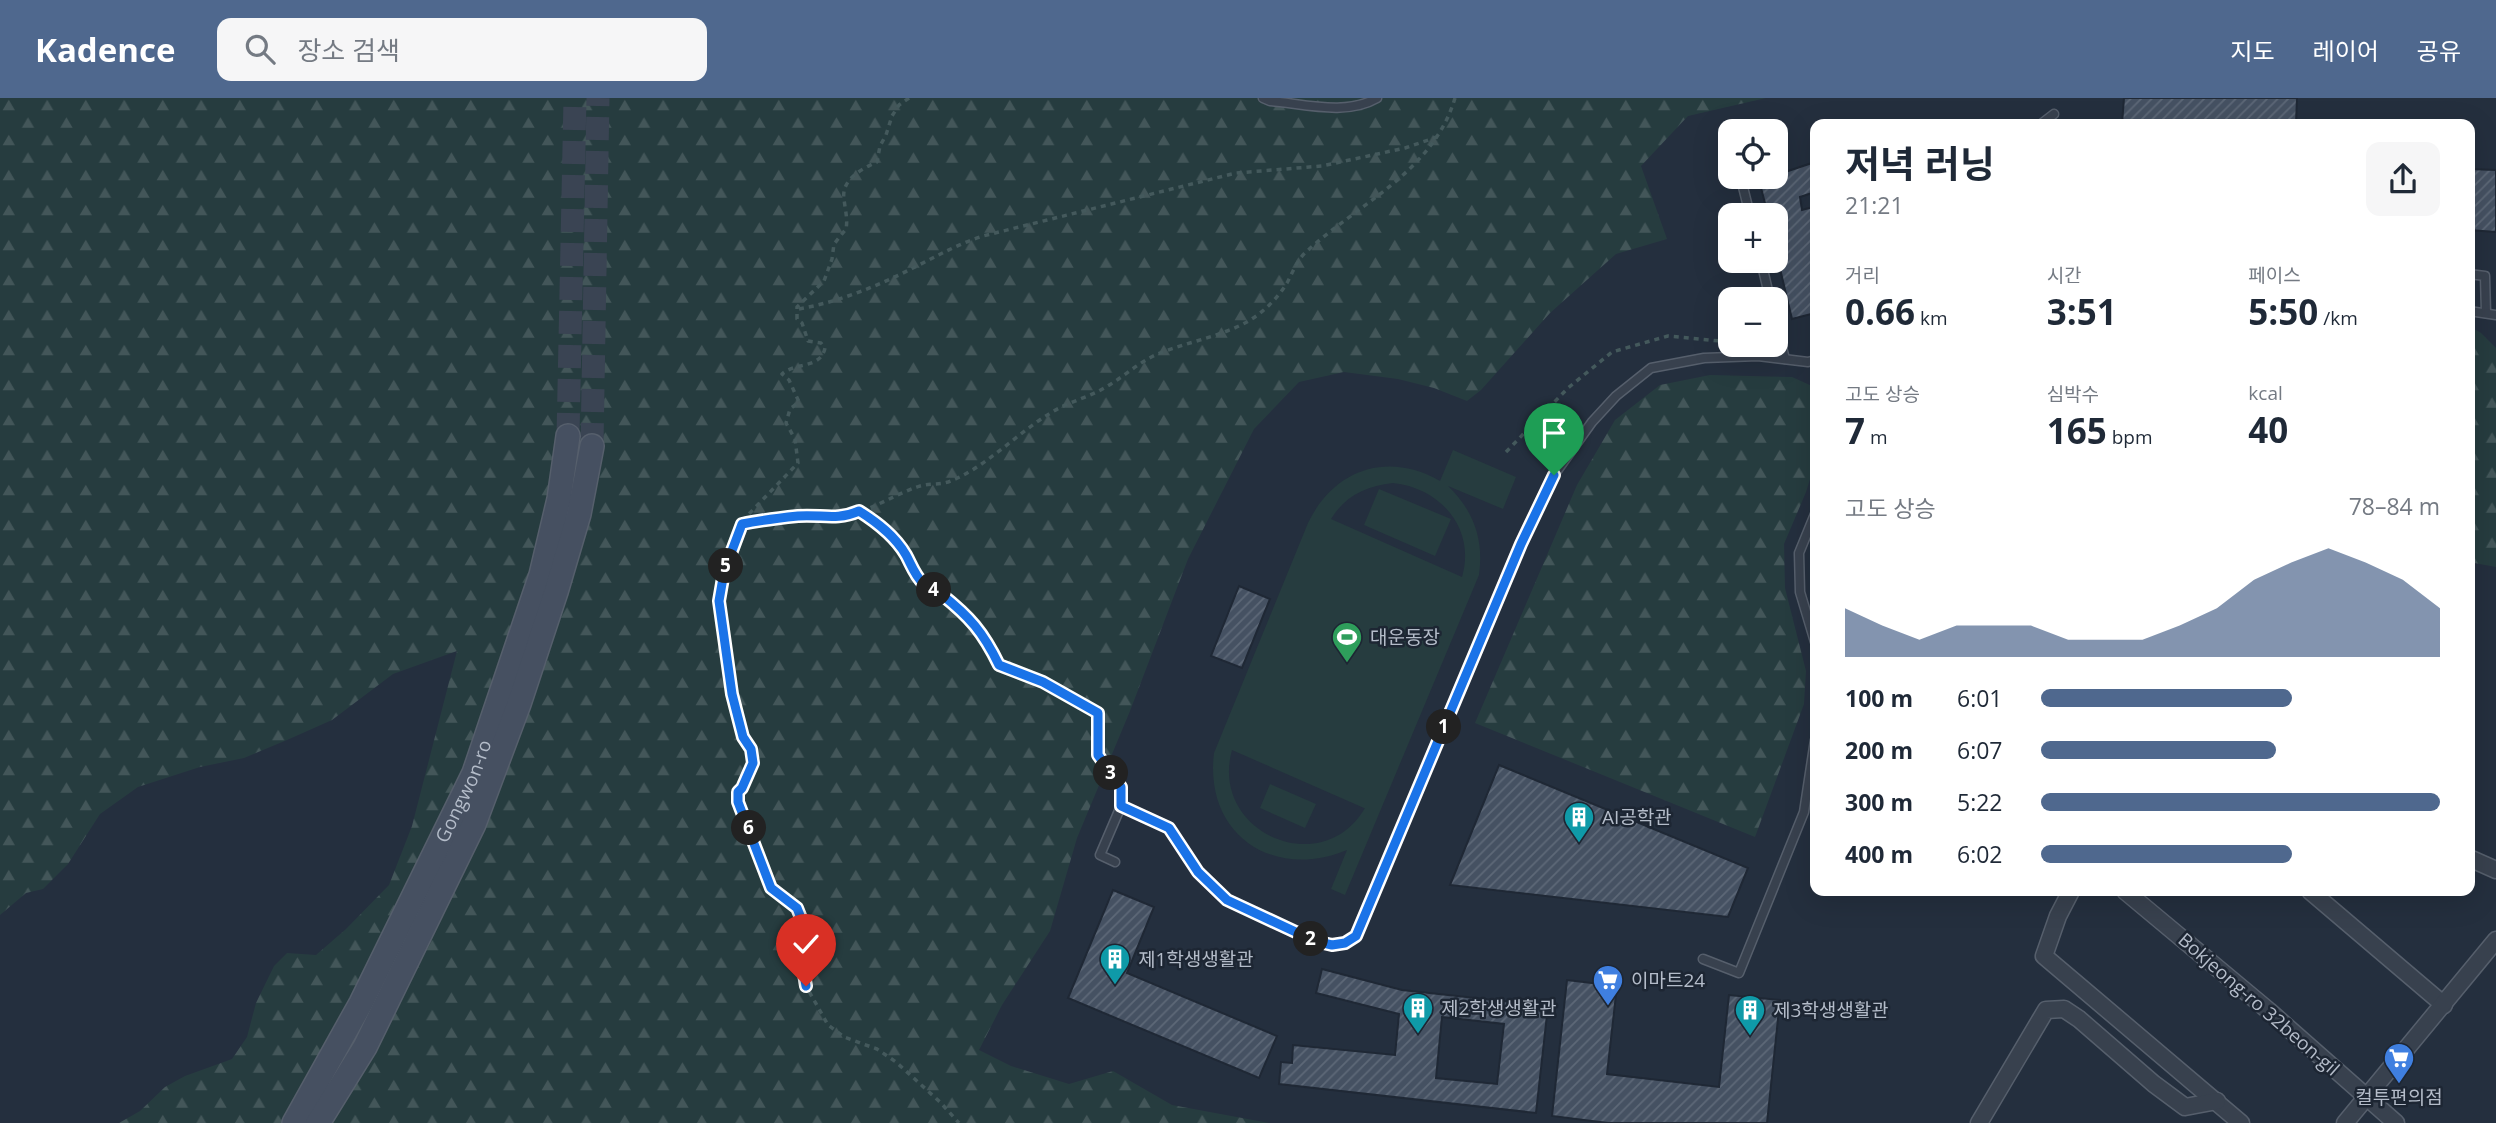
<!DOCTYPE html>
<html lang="ko">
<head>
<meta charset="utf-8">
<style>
	:root { --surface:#fff; --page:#f6f6f7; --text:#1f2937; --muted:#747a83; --accent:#4f688e }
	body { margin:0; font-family:"Open Sans","Noto Sans KR",sans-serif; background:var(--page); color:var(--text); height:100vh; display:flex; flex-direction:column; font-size:26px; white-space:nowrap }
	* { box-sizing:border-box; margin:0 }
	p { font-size:23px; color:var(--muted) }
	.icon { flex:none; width:38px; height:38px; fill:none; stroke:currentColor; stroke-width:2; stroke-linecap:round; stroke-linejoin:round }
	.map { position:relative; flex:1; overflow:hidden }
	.side { position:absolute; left:1810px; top:21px; width:665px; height:777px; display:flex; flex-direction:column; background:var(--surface); border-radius:14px; box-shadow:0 7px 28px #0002 }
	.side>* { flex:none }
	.tools { position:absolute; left:1718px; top:21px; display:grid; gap:14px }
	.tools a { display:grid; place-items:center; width:70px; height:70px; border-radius:14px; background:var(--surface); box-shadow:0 7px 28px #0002; font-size:35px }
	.pin { position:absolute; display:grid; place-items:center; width:60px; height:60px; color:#fff; margin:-72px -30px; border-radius:50% 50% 50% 0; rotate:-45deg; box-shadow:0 0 7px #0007 }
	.pin .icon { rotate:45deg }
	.km { position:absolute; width:35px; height:35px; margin:-18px; border-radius:50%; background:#222; color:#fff; font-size:19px; line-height:35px; text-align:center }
	.round { display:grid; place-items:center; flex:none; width:74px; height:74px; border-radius:14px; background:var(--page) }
	.overview { display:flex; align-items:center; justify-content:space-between; height:119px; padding:0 35px }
	h1 { font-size:38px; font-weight:700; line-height:52px }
	.stats { display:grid; grid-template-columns:repeat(3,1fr); gap:10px; height:119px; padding:7px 35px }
	.stats div { display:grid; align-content:center }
	.stats b { font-size:35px; font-weight:700 }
	.stats small { font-size:19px; font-weight:400 }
	.stats p { font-size:19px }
	.chart { height:196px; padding:14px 35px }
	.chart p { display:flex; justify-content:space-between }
	.chart svg { width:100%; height:126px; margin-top:7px; fill:var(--accent); opacity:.7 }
	ul { padding:0 35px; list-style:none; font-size:23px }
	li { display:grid; grid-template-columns:112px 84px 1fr; align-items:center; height:52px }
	li i { height:18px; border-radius:9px; background:var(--accent) }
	header { display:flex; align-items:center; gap:42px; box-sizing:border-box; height:98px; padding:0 35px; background:var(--accent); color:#fff }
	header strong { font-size:33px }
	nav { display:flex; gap:38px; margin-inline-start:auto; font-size:24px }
	.search { width:490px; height:63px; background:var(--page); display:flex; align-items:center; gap:18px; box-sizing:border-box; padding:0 24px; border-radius:14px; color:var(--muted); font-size:26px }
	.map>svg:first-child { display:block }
	.green { fill:#263c3f; fill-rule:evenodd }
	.forest { fill:url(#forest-firs) }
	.building { fill:url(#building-hatch); stroke:#1f2835; stroke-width:2; fill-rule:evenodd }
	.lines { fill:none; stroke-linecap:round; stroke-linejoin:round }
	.secondary-tunnel { stroke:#3a4453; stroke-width:23; stroke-dasharray:23 11; stroke-linecap:butt }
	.lane-casing { stroke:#565f6c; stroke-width:11 }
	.street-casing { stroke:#565f6c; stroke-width:19 }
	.secondary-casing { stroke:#565f6c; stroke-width:26 }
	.path { stroke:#44595c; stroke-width:3.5; stroke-dasharray:5 5; stroke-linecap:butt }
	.lane { stroke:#38414e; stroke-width:8 }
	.street { stroke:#38414e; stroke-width:16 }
	.secondary { stroke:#465061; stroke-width:23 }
	.route-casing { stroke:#fff; stroke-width:14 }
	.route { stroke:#1a73e8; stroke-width:9 }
	.labels { text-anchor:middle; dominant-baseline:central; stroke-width:5; stroke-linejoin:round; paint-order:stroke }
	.poi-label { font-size:19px; fill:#b4bcc9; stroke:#1d2633; text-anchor:start }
	.street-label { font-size:19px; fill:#b4bcc9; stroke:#1d2633 }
</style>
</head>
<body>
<header>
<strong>Kadence</strong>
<div class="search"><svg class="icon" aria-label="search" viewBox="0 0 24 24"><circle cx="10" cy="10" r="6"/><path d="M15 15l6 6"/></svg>장소 검색</div>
<nav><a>지도</a><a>레이어</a><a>공유</a></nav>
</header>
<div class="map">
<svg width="2496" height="1025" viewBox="0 0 2496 1025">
	<defs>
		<pattern id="forest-firs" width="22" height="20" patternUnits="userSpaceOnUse" patternTransform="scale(1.75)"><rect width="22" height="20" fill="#263c3f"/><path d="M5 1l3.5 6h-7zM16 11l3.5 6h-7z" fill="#435659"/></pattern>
		<pattern id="building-hatch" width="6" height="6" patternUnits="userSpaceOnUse" patternTransform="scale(1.75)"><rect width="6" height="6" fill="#455162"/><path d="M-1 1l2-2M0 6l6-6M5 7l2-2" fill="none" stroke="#5d6877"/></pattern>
	</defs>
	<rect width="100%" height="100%" fill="#242f3e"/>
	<g class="green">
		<path d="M1453 352 1516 379 1503 411 1448 388C1474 413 1484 442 1479 477L1345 797 1331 791 1347 752C1273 783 1204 736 1214 655L1308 425C1334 371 1388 353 1440 383ZM1393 385C1441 390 1476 431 1462 479L1331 421C1345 398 1366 388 1393 385ZM1232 652 1364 710H1365C1322 784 1209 734 1232 652Z"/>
		<path d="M1379 391 1451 421 1435 458 1364 427Z"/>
		<path d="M1270 686 1316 706 1305 730 1260 710Z"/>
	</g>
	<g class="forest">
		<path d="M0 0H1766L1688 18 1641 68 1667 141 1616 156 1550 215 1481 292 1467 303 1434 290 1398 281 1344 274 1299 284 1254 331 1188 461 1130 613 1077 740 1050 833 1002 907 979 952 1011 968 1069 986 1113 973 1172 1007 1269 1025H119L140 1013 165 989 185 978 232 961 247 939 256 905 274 868 287 855 316 857 346 831 389 787 412 728 457 553 393 576 332 622 287 642 244 660 200 669 138 689 100 716 68 766 43 791 26 795 0 817Z"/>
		<path d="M2469 228 2481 235 2496 250V469L2469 464Z"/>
		<path d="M1710 277 1792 279 1812 288 1815 297V365L1806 394 1784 446 1785 490 1806 573 1804 606 1755 739 1475 625 1577 387 1615 322 1660 287Z"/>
	</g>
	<g class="building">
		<path d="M2124 0H2297L2296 26H2122Z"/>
		<path d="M1815 64V94L1800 99 1802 112 1813 109 1815 117V215L1792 221 1776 154V117H1768L1759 82 1776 79V77Z"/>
		<path d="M2469 71 2496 72V134L2469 132Z"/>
		<path d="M1239 488 1270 501 1242 570 1211 558Z"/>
		<path d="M1499 667 1748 770 1728 819 1450 787Z"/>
		<path d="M1113 792 1154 809 1127 875 1277 938 1259 980 1068 900Z"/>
		<path d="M1322 871 1402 892 1548 908 1536 1015 1279 986 1281 964 1292 965 1293 947 1395 957 1399 916 1316 895ZM1442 919 1504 926 1497 986 1436 980Z"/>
		<path d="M1567 882 1617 888 1607 976 1719 989 1729 897 1780 902 1767 1025H1608L1552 1018Z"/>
	</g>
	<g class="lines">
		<g class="secondary-tunnel">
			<path d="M568 338 575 0"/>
			<path d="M592 348 598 0"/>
		</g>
		<g class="lane-casing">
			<g id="lane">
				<path d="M1263 0 1270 3C1305 6 1346 18 1377 0"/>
				<path d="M2041 26 2054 16"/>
				<path d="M1742 85 1750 117"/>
				<path d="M1761 163 1770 201"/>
				<path d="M2469 176 2485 178 2486 215"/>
				<path d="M2469 213 2496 217"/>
				<path d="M1776 226 1785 261"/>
				<path d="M1815 416 1799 455 1800 494 1815 544"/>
				<path d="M1115 764 1100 757 1121 708 1169 730 1198 774 1227 802 1297 836 1315 843 1332 847 1345 845 1356 838 1521 446 1554 377 1592 324 1616 298 1651 270 1704 260 1758 258 1808 264 1815 262"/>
				<path d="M1703 861 1739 875 1804 714 1815 642"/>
			</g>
		</g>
		<g class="street-casing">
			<g id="street">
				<path d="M2469 760 2496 772"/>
				<path d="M2071 793 2058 818 2044 858 2241 1025"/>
				<path d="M2125 793 2269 913 2396 1025"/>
				<path d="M2310 793 2444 907"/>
				<path d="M1979 1025 2046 912 2064 911 2079 921 2154 986 2185 1009 2217 1003"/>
				<path d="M2345 1025 2496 842"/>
			</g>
		</g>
		<g class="secondary-casing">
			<g id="secondary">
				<path id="s1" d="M294 1025 361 905 474 675 541 477 559 401 568 338"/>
				<path d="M318 1025 365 949 474 726 519 606 556 494 579 416 592 348"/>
			</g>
		</g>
		<g class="path">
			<path d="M909 0 899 7 892 18 886 37 880 48 877 64C861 71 841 82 844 101 845 111 848 121 846 131L834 146 832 161 824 183 797 209V221L802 225 808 243 821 245 825 250C821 271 795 264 782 276L789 282 799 304 790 311 786 325 795 341 798 365 745 420 724 474 719 498V514L732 596 742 639 750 651 753 665 742 690 738 694 739 704 771 790 797 810 803 825 800 838 803 846V870L806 888 828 927 844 939 877 951 896 964 940 1004 959 1025"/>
			<path d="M799 211C838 204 878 188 913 170 937 158 958 146 983 138L1236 75 1322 68 1405 50 1437 39"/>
			<path d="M1506 354 1568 290 1612 254 1668 238 1720 243"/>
			<path d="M859 413 883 429 905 454 921 483 939 495 969 519 985 539 999 567 1043 584 1098 615V657L1121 689V696"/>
			<path d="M743 426C762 422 782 419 801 418 813 418 826 422 838 420 865 416 891 398 917 389 927 385 938 387 948 384 984 371 1016 336 1049 316 1067 304 1088 300 1106 289 1125 278 1140 263 1160 255 1188 244 1218 239 1245 225 1262 216 1277 201 1287 185 1293 174 1297 162 1306 154 1359 105 1433 74 1455 0"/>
		</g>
		<use href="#lane" class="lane"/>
		<use href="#street" class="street"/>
		<use href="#secondary" class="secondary"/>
	</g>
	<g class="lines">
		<g class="route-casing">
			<path id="route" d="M806 888 803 870V846L800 838 803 825 797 810 771 790 738 704V694L742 690 753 665 751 651 743 639 732 596 719 503 724 474 742 426C761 422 779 420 798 418 821 416 836 423 859 413 878 425 895 438 906 457 911 466 915 478 923 485 928 489 935 492 941 496 970 519 983 534 999 567L1043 584 1098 615V657L1121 689V708L1169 730 1198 774 1227 802 1315 843 1332 847 1345 845 1356 838 1521 446 1554 377"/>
		</g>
		<use href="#route" class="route"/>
	</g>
	<defs>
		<g id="stadium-pin" transform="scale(1.575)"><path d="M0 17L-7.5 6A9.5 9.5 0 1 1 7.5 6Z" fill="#2e9e5b" stroke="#1d2633"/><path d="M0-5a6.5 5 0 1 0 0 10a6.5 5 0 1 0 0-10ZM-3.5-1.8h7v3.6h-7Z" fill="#fff"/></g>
		<g id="building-pin" transform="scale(1.575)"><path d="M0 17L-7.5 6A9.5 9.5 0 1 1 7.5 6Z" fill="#0f9aa8" stroke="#1d2633"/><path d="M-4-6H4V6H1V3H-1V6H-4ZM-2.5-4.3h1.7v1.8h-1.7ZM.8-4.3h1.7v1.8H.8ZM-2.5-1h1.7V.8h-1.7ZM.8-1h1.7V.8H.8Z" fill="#fff"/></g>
		<g id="supermarket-pin" transform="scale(1.575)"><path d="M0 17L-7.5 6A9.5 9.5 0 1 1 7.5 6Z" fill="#3f7fe0" stroke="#1d2633"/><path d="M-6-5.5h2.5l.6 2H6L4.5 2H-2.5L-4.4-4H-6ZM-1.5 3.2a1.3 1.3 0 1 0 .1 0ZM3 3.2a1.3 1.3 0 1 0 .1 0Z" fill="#fff"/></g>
	</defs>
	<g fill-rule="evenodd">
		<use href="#stadium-pin" x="1347" y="539"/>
		<use href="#building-pin" x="1579" y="719"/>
		<use href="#building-pin" x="1115" y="861"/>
		<use href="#supermarket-pin" x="1608" y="882"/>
		<use href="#building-pin" x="1418" y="910"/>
		<use href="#building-pin" x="1750" y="912"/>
		<use href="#supermarket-pin" x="2399" y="960"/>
	</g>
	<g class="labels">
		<g class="poi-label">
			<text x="1370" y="539">대운동장</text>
			<text x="1602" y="719">AI공학관</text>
			<text x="1138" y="861">제1학생생활관</text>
			<text x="1631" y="882">이마트24</text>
			<text x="1441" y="910">제2학생생활관</text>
			<text x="1773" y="912">제3학생생활관</text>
			<text x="2399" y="999" text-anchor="middle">컬투편의점</text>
		</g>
		<g class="street-label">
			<text stroke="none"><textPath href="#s1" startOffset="373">Gongwon-ro</textPath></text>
			<text transform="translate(2259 906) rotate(41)">Bokjeong-ro 32beon-gil</text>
		</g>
	</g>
</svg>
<div class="tools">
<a><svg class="icon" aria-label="locate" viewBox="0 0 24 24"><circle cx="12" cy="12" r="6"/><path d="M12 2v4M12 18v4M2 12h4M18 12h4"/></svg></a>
<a>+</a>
<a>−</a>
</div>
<div class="pin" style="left:1554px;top:377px;background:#1e9e55"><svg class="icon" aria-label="arrive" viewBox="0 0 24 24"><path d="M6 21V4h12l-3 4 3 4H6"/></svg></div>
<div class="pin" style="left:806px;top:888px;background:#d93025"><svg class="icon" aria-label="check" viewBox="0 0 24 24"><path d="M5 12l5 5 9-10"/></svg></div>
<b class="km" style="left:1444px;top:629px">1</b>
<b class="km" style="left:1311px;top:841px">2</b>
<b class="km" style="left:1111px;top:675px">3</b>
<b class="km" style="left:934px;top:492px">4</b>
<b class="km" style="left:726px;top:468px">5</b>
<b class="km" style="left:749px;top:730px">6</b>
<section class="side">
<div class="overview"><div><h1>저녁 러닝</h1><p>21:21</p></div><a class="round"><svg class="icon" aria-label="share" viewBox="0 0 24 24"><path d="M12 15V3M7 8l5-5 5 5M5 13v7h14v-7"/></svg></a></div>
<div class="stats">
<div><p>거리</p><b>0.66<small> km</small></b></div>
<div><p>시간</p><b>3:51</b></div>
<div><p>페이스</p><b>5:50<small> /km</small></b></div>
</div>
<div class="stats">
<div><p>고도 상승</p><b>7<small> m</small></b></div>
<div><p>심박수</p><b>165<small> bpm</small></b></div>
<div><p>kcal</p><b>40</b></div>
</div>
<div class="chart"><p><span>고도 상승</span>78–84 m</p>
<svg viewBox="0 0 160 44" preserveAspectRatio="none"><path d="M0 44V27L10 33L20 38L30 33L40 33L50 33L60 38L70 38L80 38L90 33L100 27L110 17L120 11L130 6L140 11L150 17L160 27V44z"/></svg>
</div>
<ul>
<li><b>100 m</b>6:01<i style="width:63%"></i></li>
<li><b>200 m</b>6:07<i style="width:59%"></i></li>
<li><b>300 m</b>5:22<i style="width:100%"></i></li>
<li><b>400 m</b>6:02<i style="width:63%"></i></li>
</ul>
</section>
</div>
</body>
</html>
